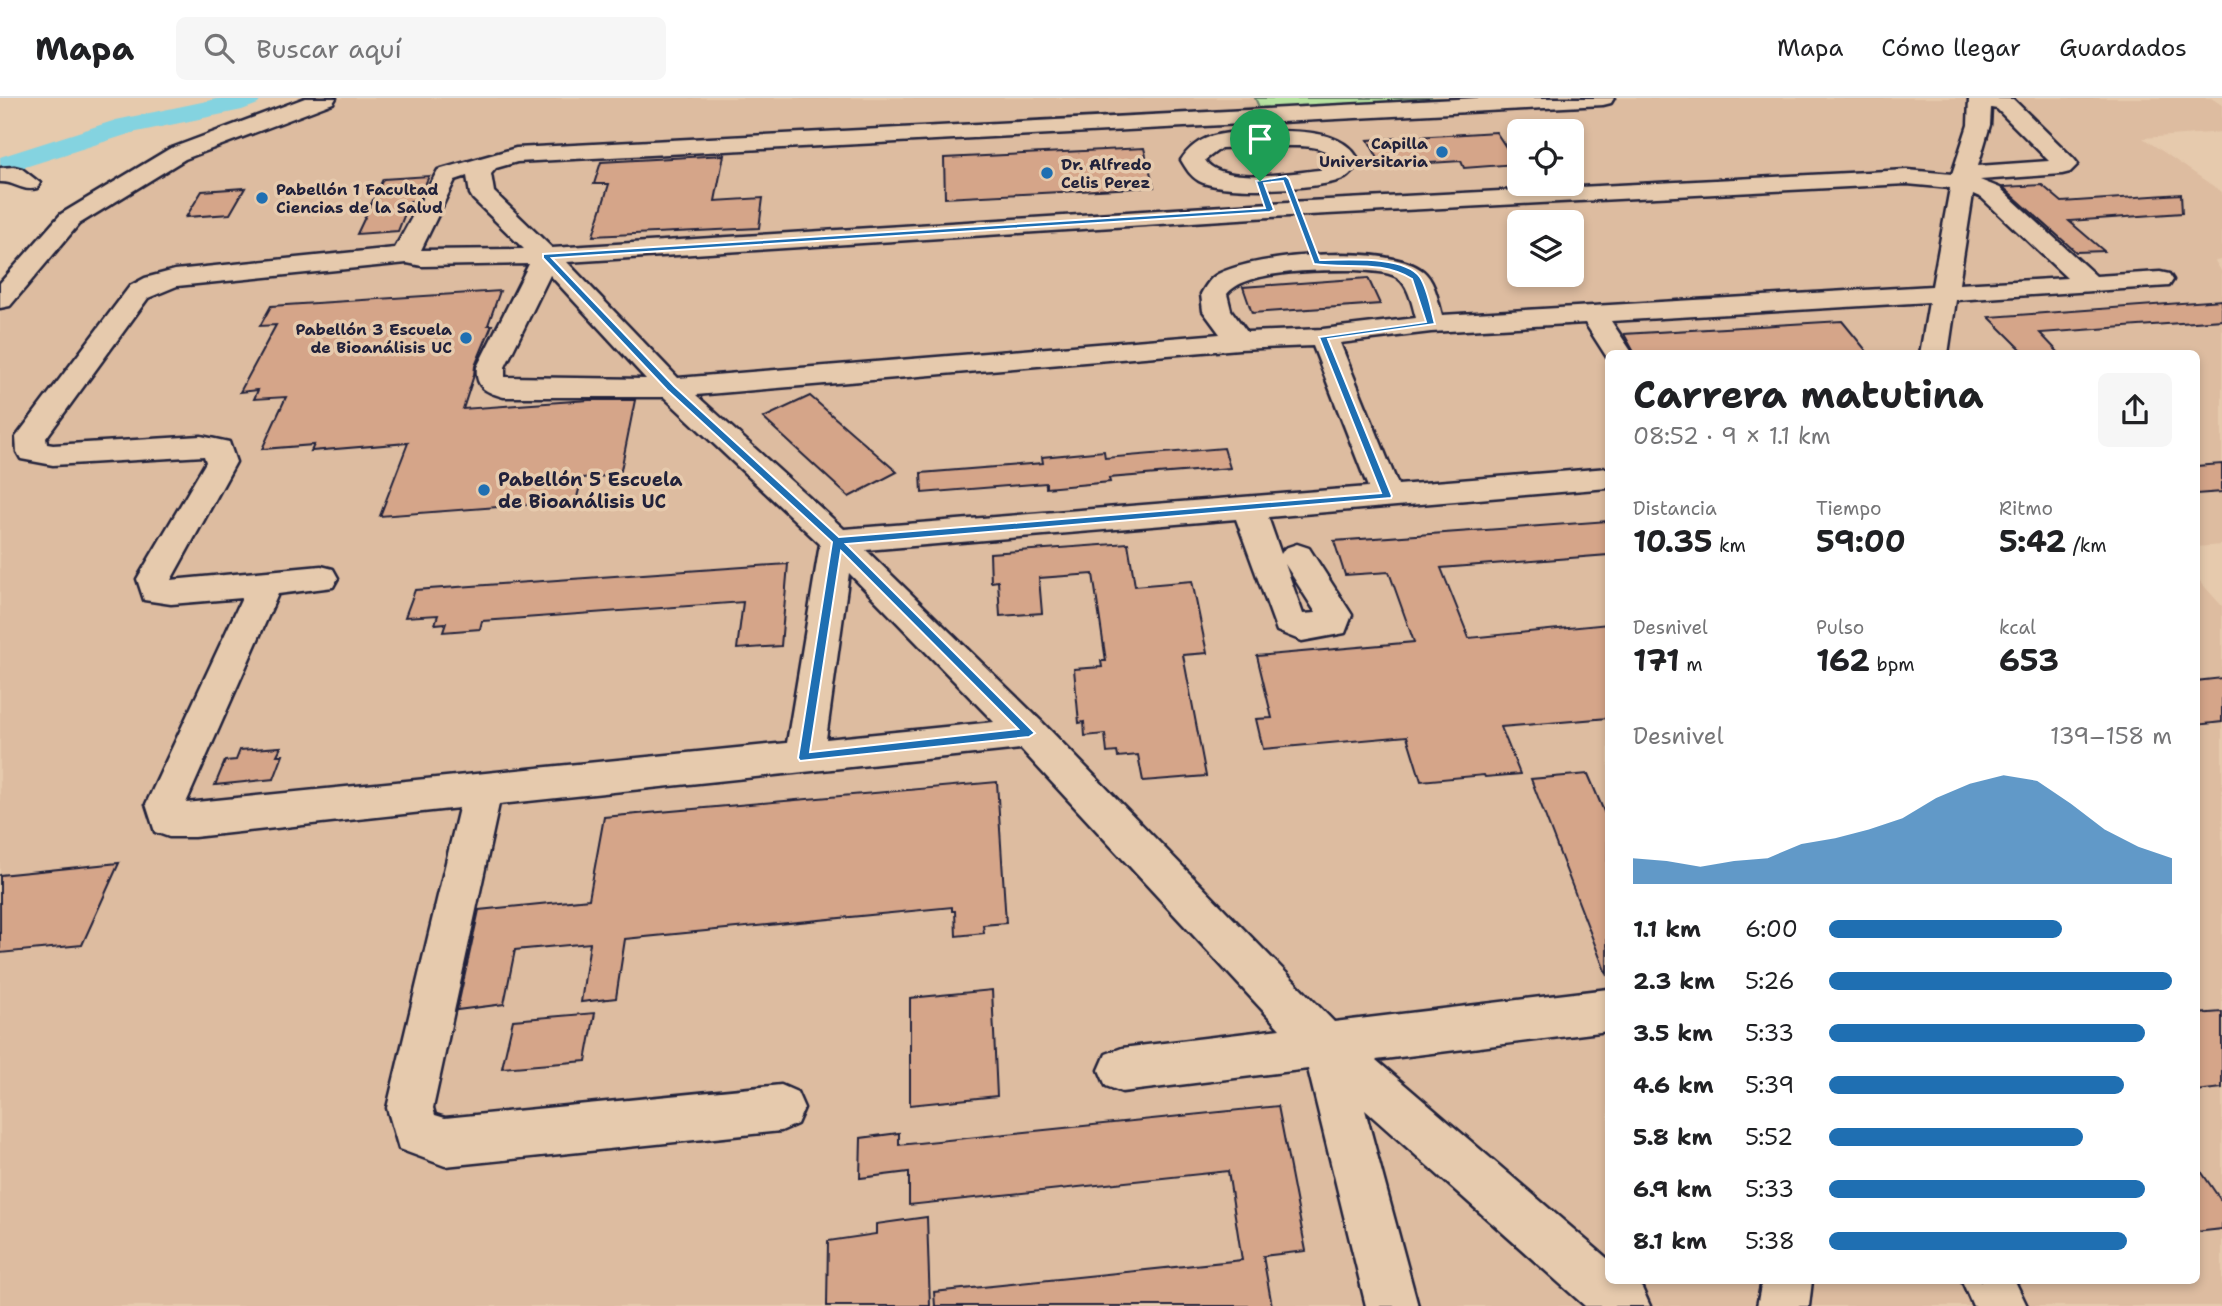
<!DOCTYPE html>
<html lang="es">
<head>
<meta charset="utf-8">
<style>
	:root { --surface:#fff; --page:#f6f6f6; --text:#202124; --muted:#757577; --line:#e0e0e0; --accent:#1f6fb2 }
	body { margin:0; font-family:"Shantell Sans",sans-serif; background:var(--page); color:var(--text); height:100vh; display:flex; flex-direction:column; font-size:26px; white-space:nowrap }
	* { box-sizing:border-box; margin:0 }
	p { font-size:23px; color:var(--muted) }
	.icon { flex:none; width:38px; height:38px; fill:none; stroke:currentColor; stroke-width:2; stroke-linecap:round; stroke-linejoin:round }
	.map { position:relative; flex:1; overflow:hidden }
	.drawer { position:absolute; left:1605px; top:252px; width:595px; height:934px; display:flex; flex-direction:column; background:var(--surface); border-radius:10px; box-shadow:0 4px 10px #0003 }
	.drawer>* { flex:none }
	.fabs { position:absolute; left:1507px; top:21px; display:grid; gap:14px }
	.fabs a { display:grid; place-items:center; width:77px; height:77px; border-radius:10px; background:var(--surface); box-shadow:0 4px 10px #0003; font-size:35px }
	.pin { position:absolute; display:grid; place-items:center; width:60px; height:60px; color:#fff; margin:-72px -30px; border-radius:50% 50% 50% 0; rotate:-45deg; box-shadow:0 0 7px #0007 }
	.pin .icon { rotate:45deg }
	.round { display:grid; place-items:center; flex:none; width:74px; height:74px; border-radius:10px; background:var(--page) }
	.overview { display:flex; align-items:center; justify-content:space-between; height:119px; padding:0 28px }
	h1 { font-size:38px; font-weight:700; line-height:52px }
	.metrics { display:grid; grid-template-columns:repeat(3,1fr); gap:10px; height:119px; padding:7px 28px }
	.metrics div { display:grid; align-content:center }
	.metrics b { font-size:30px; font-weight:700 }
	.metrics small { font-size:19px; font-weight:400 }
	.metrics p { font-size:19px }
	.chart { height:196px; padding:14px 28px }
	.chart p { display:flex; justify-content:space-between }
	.chart svg { width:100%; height:126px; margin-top:7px; fill:var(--accent); opacity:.7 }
	ul { padding:0 28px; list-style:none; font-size:23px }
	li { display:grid; grid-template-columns:112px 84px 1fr; align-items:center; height:52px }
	li i { height:18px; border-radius:9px; background:var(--accent) }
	header { display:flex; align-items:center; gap:42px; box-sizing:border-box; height:98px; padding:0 35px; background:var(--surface); border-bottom:2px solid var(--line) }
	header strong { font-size:33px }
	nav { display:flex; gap:38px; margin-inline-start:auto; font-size:24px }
	.search { width:490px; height:63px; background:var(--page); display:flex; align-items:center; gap:18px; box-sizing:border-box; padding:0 24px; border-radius:10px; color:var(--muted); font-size:26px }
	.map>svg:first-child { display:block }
	.built { fill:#ddbca0; fill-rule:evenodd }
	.green { fill:#b7e3a1; stroke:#6c826e; stroke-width:2 }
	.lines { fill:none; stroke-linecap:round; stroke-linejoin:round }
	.river { fill:#84d3e0; fill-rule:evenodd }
	.building { fill:#d5a589; stroke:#22223b; stroke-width:2 }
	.minor-casing { stroke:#22223b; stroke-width:5 }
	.minor { fill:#e6caad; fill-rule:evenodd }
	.route { fill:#1f6fb2; stroke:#fff; stroke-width:2; fill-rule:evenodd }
	.poi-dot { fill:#1f6fb2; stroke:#e6caad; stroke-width:2.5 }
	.labels { text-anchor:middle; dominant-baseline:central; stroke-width:7; stroke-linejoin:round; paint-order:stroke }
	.far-poi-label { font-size:16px; font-weight:bold; fill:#22223b; stroke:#e6caad; text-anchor:end }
	.poi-label { font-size:19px; font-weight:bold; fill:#22223b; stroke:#e6caad; text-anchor:start }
</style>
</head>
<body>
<header>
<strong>Mapa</strong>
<div class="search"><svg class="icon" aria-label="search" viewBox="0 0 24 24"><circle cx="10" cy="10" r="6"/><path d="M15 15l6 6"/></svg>Buscar aquí</div>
<nav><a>Mapa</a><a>Cómo llegar</a><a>Guardados</a></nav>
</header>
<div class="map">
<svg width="2222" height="1208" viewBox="0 0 2222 1208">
	<rect width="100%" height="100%" fill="#e6caad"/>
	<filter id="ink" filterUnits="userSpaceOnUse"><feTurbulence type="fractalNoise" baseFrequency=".0143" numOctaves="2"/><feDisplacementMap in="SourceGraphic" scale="14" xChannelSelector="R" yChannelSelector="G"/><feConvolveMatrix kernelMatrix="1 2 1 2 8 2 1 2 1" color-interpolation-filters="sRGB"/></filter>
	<g filter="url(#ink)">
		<path class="built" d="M325 0H2211L2222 7V34L2143 40 2222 94V162L2215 163 2222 174V447L2196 449V256H1608V1183H2196V479L2222 508V1208H0V202L70 121 177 56ZM1519 33H1572V86H1519ZM1519 124H1572V177H1519Z"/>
		<path class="green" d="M1255 0H1546L1263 18Z"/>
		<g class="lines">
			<path class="river" d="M221 0H262L258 6 242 12 132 35 0 77V59L116 22Z"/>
		</g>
		<g class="building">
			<path d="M1496 34 1517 66 1464 70 1461 63 1382 68 1368 42Z"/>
			<path d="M1144 50 1154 89 945 100 944 60Z"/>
			<path d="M724 57 715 103 763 100 759 130 593 138 609 86H594L601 64Z"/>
			<path d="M429 78 418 103H410L398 133 357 136 383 81Z"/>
			<path d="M2042 87 2062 104 2181 96 2182 115 2069 123 2104 153 2076 154 2003 89Z"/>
			<path d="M245 90 230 116 186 119 202 93Z"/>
			<path d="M1368 180 1380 206 1252 215 1243 189Z"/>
			<path d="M500 193 488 227H492L475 268 474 277 463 311 589 302H635L620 377 582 380 576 403 380 418 408 345 311 353 314 347 262 351 286 299 254 301 258 292 240 294 276 227 260 228 271 208Z"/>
			<path d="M2222 202V222L2040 235 2060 256H2026L1989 219Z"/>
			<path d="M1842 223 1869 256H1635L1624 236Z"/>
			<path d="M810 298 897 374 849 399 763 320Z"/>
			<path d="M1224 350 1230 370 1109 380 1110 384 1046 390V385L922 395 921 375 1043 365 1042 359 1104 353 1105 360Z"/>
			<path d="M2222 366V394L2196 396V368Z"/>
			<path d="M1608 423V457L1441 470 1469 540 1608 526V620L1501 629 1520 676 1485 679 1484 677 1421 683 1407 638 1263 651 1256 621 1272 620 1257 558 1414 544 1389 474 1345 477 1334 443Z"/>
			<path d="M1128 445 1135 488 1192 483 1207 555 1183 557 1206 678 1143 683 1138 657 1118 659 1117 654 1107 655 1105 636 1085 638 1084 624 1079 625 1074 571 1102 569 1101 563H1106L1093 476 1039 480 1042 515 1000 518 998 483 991 484 990 455Z"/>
			<path d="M788 466 781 548 737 551 743 504 482 523 480 531 443 534 446 525 435 526 438 517 405 519 415 492Z"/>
			<path d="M2222 580V624L2196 627V583Z"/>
			<path d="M281 649 277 657H283L274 681 215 687 225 663 236 662 240 652Z"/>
			<path d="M1588 676 1608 723 1607 878 1531 681Z"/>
			<path d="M997 684 1006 825 983 827 984 835 956 838 955 813H952V809L625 841 616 900 581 904 590 845 515 852 504 906 457 912 479 812 589 801 604 719Z"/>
			<path d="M119 765 82 847 0 855V777Z"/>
			<path d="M992 892 997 998 910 1007V900Z"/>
			<path d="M2222 914V990L2196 993V916Z"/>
			<path d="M595 915 586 963 502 970 513 922Z"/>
			<path d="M1278 1008 1306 1153 1263 1158 1272 1208H935L934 1194 1242 1162 1228 1073 909 1107V1074L860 1080 861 1040 899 1035V1047Z"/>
			<path d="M2196 1066 2222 1104V1131L2196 1134Z"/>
			<path d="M927 1119 930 1208H827L828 1143 876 1136V1126Z"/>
		</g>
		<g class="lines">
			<g class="minor-casing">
				<g id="minor">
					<path d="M305 0H336L333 5 185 61 79 126 10 208 0 210V185L61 116 169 51Z"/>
					<path d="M1476 0H1614L1611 5 1603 7 517 64 496 70 491 76 494 94 552 150 1270 105 1907 72 1952 76 1968 27 1969 0 2013 1 2074 61 2078 66 2070 74 2062 76 1980 82 2000 90 2096 178 2160 174 2169 176 2173 182 2169 188 1956 202 1948 256H1920L1929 204 1611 223 1633 256H1608V261L1585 225 1431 234 1340 245 1398 387 1608 370V390L1268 419 1281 456 1285 450 1297 446 1309 450 1352 517 1345 535 1302 543 1277 533 1236 421 866 452 1042 624 1334 924 1608 891V933L1376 962 1608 1161V1183H1634L1642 1190 1650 1208H1585L1365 1012 1418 1208H1366L1308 971 1122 994 1106 988 1099 972 1106 956 1122 950 1280 931 1021 651 499 706 433 1010 435 1017 445 1020 781 987 797 994 804 1010 797 1026 781 1033 445 1068 399 1051 387 1010 459 710 194 739H169L155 734 146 706 242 500 171 506 144 502 137 481 206 364 204 358 53 367 21 361 17 354 16 339 130 188 145 180 175 172 395 150 438 72 516 50ZM1991 10 1997 11 2049 63 1978 68 1990 27ZM467 78 470 96 473 101 524 151 421 152 455 82ZM1907 86 1950 90 1932 188 1442 217C1438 203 1435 183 1423 173 1389 145 1257 156 1218 176 1210 180 1205 189 1201 196L1203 213 1220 236 678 280 567 164 1270 119ZM1973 96 1982 100 2067 180 1959 186ZM407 165 422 168 529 166 477 269C475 289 485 294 504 299H664L820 446 787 645 186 705 278 496 333 489 338 480 333 471 321 468 171 482 236 364 229 344 201 338 53 347 47 346 46 340 148 200 177 188ZM1355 172C1399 175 1405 174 1416 220L1323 231 1247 234 1231 212 1227 196C1246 171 1325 172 1355 172ZM550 177 646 281 505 279V269ZM1313 248 1368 389 844 431 696 297 1239 251ZM1285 466 1316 515 1303 516ZM849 475 994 624 826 641Z"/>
					<path d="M1239 34C1275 34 1342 25 1359 63 1355 69 1352 76 1345 80 1321 92 1222 96 1199 83 1190 78 1186 70 1181 62 1195 40 1214 36 1239 34ZM1271 48C1290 49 1326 43 1335 63L1330 69 1319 72C1292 75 1220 87 1205 62L1221 50Z"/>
					<path d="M14 69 22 71 40 85 37 90C22 94 14 83 0 84V70Z"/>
					<path d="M1762 1183H1812L1809 1208H1757Z"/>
					<path d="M1962 1183H2015L2027 1208H1973Z"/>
				</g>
			</g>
			<use href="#minor" class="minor"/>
		</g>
	</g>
	<path class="route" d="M1286 78 1289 81 1320 162C1345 162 1404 157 1420 179 1428 191 1431 212 1435 226L1328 241 1392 398 1391 400 846 446 1035 635 1029 639 800 663 798 660 832 444 667 292 543 160V156L1265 110 1256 83ZM1283 83 1314 166C1349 171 1381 162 1412 181L1426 224 1319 239 1381 395 839 439 674 288 552 160 1270 114 1274 112 1264 85ZM841 453 1018 631 810 654Z"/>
	<g class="poi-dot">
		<circle cx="1442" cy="54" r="7"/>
		<circle cx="1047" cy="75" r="7"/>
		<circle cx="262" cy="100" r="7"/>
		<circle cx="466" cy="240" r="7"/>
		<circle cx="484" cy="392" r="7"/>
	</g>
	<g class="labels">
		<g class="far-poi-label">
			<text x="1428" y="45">Capilla<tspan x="1428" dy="18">Universitaria</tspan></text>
			<text x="1061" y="66" text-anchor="start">Dr. Alfredo<tspan x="1061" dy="18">Celis Perez</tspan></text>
			<text x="276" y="91" text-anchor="start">Pabellón 1 Facultad<tspan x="276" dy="18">Ciencias de la Salud</tspan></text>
			<text x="452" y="231">Pabellón 3 Escuela<tspan x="452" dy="18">de Bioanálisis UC</tspan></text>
		</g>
		<g class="poi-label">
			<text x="498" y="381">Pabellón 5 Escuela<tspan x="498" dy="22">de Bioanálisis UC</tspan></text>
		</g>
	</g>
</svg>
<div class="fabs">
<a><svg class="icon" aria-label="locate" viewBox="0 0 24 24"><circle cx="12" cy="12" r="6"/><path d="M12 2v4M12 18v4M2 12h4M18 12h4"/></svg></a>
<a><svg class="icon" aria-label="layers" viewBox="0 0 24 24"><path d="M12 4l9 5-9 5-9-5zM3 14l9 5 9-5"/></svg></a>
</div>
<div class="pin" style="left:1260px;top:83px;background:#1e9e55"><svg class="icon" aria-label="arrive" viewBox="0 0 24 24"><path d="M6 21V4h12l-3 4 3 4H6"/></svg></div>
<section class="drawer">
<div class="overview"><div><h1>Carrera matutina</h1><p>08:52 · 9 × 1.1 km</p></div><a class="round"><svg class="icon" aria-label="share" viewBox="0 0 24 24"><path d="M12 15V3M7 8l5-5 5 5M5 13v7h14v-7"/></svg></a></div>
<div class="metrics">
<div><p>Distancia</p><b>10.35<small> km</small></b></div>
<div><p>Tiempo</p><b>59:00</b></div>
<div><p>Ritmo</p><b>5:42<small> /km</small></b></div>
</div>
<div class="metrics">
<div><p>Desnivel</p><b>171<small> m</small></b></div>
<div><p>Pulso</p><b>162<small> bpm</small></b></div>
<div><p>kcal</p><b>653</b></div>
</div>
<div class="chart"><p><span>Desnivel</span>139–158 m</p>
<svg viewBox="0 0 160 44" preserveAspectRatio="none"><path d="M0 44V35L10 36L20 38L30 36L40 35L50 30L60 28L70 25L80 21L90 14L100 9L110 6L120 8L130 16L140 25L150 31L160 35V44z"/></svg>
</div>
<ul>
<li><b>1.1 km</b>6:00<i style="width:68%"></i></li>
<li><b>2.3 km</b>5:26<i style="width:100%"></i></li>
<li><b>3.5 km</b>5:33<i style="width:92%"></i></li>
<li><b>4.6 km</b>5:39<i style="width:86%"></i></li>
<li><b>5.8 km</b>5:52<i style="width:74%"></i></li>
<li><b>6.9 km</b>5:33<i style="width:92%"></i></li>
<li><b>8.1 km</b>5:38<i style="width:87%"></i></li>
</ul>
</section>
</div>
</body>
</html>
